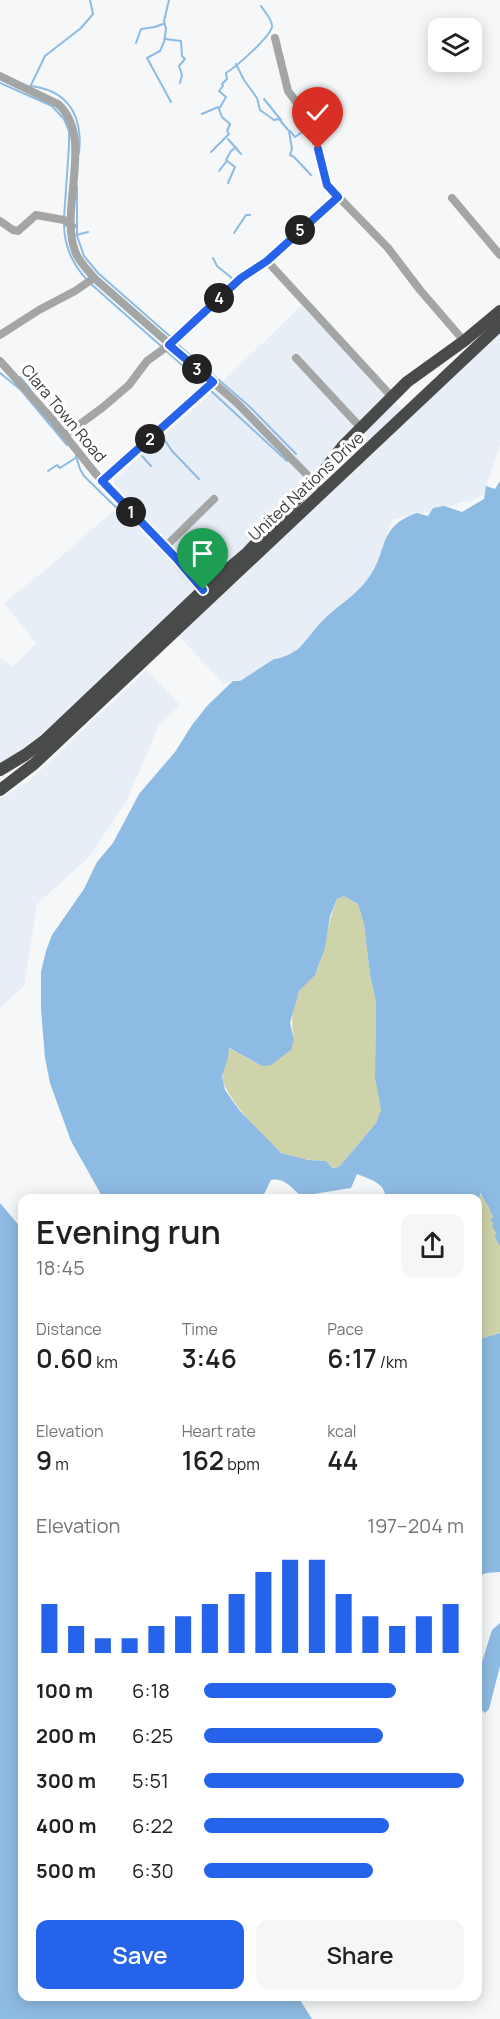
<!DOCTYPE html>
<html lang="en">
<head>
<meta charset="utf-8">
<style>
	:root { --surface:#fff; --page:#f6f6f6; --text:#202124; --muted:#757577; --accent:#2563eb }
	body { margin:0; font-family:Manrope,sans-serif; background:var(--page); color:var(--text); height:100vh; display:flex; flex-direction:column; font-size:22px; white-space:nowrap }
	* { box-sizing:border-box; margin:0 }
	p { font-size:20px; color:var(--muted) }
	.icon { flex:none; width:33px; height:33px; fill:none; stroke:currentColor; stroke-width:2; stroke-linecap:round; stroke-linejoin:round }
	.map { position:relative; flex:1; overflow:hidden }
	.details { position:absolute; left:18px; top:1194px; width:464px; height:807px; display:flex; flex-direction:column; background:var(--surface); border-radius:12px; box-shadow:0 3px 15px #0003 }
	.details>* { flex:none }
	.buttons { position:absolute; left:428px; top:18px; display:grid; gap:12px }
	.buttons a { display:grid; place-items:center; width:54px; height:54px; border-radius:12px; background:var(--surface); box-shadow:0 3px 15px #0003; font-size:30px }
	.pin { position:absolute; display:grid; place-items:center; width:51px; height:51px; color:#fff; margin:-62px -26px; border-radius:50% 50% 50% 0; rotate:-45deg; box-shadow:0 0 6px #0007 }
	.pin .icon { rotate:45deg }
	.km { position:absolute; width:30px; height:30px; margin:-15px; border-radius:50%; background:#222; color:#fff; font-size:16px; line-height:30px; text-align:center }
	.round { display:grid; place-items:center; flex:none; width:63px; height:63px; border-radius:12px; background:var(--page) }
	.overview { display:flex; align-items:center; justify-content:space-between; height:102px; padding:0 18px }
	h1 { font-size:33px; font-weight:600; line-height:45px }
	.figures { display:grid; grid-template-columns:repeat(3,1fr); gap:9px; height:102px; padding:6px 18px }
	.figures div { display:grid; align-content:center }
	.figures b { font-size:26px; font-weight:600 }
	.figures small { font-size:16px; font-weight:400 }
	.figures p { font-size:16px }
	.chart { height:168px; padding:12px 18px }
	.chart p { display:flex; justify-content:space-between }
	.chart svg { width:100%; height:108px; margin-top:6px; stroke:var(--accent); stroke-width:6 }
	.cta { display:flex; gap:12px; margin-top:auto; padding:12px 18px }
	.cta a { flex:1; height:69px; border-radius:12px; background:var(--accent); color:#fff; font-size:24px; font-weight:600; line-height:69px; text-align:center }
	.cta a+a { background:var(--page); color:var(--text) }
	ul { padding:0 18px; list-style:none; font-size:20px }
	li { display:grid; grid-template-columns:96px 72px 1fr; align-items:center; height:45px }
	li i { height:15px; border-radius:8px; background:var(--accent) }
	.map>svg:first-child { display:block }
	.built { fill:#e8eef6 }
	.green { fill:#cfd3aa }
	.water { fill:#8ebbe3; fill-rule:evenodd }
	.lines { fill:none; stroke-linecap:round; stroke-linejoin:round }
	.stream { stroke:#8ebbe3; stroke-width:2 }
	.minor { stroke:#a4a5a5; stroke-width:8 }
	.highway { stroke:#494b4a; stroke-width:12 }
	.route-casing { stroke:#fff; stroke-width:12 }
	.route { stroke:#2563eb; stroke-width:8 }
	.labels { text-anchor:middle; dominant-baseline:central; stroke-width:6; stroke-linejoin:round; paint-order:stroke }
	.street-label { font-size:16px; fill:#3b3b3c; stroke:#fff }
</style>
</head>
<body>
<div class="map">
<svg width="500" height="2019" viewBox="0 0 500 2019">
	<rect width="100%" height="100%" fill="#f5f7f8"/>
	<g class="built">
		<path d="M301 306 324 328 392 400 407 413 500 333V444L484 494 471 501 460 502 445 509 393 519 369 581 324 618 296 650 279 659H274L240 681 235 680 224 684 169 626 19 753 0 771V657L13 667 36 643 4 603 48 568 120 505 126 497 113 481 211 393Z"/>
		<path d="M147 670 180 705 159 725 126 802 89 857 37 904 24 986 0 1008V799L29 781Z"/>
	</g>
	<g class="green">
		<path d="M344 896 358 904 364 924 370 975 376 1002 375 1078 381 1110 376 1123 339 1167 331 1168 326 1161C312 1160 291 1160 280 1152 266 1143 225 1095 223 1080 221 1070 228 1059 228 1048L262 1066 294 1040C291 1025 291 1003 300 990 306 982 314 978 318 968 326 945 328 921 337 899Z"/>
		<path d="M479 1193C486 1202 492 1211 494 1223 496 1232 496 1238 500 1247V1333L483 1338 477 1335V1312L480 1307H477V1214Z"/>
	</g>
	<g class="water">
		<path d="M500 481V1247L495 1237 496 1233 492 1226 494 1223 490 1221 493 1217 488 1206 480 1193 477 1214V1198H386C384 1182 371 1180 357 1174L351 1188 301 1196C292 1188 284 1177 271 1180L262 1198H103L71 1141 50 1083 45 1058 41 1009V972L46 951 52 935 84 889 97 862 113 843 139 794 175 752 192 725 207 706 233 681H240L274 659C281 659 293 653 299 648 307 640 314 629 323 620 337 606 355 596 367 580 389 552 376 527 417 513L428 516 433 508 444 506 462 512 484 499 486 486 495 489ZM344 896 358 904 364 924 370 975 376 1002 375 1078 381 1110 376 1123 339 1167 332 1168 326 1161 308 1160 281 1153 240 1111 225 1090 222 1076 228 1058 229 1048 262 1066 271 1065 291 1050 294 1040 290 1023 299 991 315 975 325 948 330 916 337 899Z"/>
		<path d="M0 1203 22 1229V1996L298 1997 312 2019H0Z"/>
		<path d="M500 1333V1572L486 1573 477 1577V1335L483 1338Z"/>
		<path d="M500 1623V1666L489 1709 485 1713 477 1705V1682L482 1662 492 1630Z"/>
	</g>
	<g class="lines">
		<g class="stream">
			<path d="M169 0 164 21 166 29 164 42 160 51 147 58 171 102"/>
			<path d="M165 39 181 41 182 56 185 59 179 66 182 75 180 83"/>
			<path d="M136 43 141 29 155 27 163 24"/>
			<path d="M236 64 244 80 257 98 260 110 274 120 279 119 289 131 292 149 290 155 294 157 311 175"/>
			<path d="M0 83 52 106 64 119 69 131V146L64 218"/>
			<path d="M31 85 45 56 81 28 93 14 90 0"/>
			<path d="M30 86C69 90 83 117 79 153"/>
			<path d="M264 99 281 120"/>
			<path d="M202 114 218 107"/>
			<path d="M290 131 295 137 308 128"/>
			<path d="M228 139 241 154"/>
			<path d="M211 152 229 134 227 131 230 124 222 117 219 109 226 97 219 91 223 86 222 84 227 79 226 73C236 67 269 38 272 27 273 20 264 11 261 6"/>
			<path d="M219 171 226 162"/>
			<path d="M228 183 235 167 226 160 231 151 236 147"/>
			<path d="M77 186V236L84 256 98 273 172 338"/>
			<path d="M64 223C64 246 72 263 87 280"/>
			<path d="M234 233 246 215H250"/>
			<path d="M76 235 88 232"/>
			<path d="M213 258 217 266 233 279"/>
			<path d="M91 284 161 346"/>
			<path d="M175 342 249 406 296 454"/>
			<path d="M165 350 206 386"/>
			<path d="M0 373 21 390 67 445"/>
			<path d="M20 377 30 389"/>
			<path d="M210 390 287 461"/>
			<path d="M164 439 172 451 199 479"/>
			<path d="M76 456 80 469 84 476 127 518"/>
			<path d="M142 456 151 466"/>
			<path d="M48 471 57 465 60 468 77 457"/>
		</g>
		<g class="minor">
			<path d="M275 38 288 91 311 122 327 185 388 248 420 290 464 341"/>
			<path d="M0 76 58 104C95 137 59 208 75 251 78 261 88 270 94 278L237 403 317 485"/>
			<path d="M452 198 500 255"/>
			<path d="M0 221 13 230 18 231 36 215 64 220 72 226"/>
			<path d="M267 261 392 397"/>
			<path d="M0 335 39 310 75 291 94 278"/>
			<path d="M296 358 361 428"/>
			<path d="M0 361 51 418 95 473 176 558 203 590"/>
			<path d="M65 435 102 408 129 385 147 361 169 345 241 278 267 261 338 197"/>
			<path d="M102 481 213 383"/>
			<path d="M165 547 214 499"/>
		</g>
		<g class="highway">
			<path d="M0 770 25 755 45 740 203 590 247 553 327 467 343 446 407 382 464 341 500 311"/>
			<path d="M0 790 34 764 500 325"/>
		</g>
	</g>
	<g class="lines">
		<g class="route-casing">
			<path id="route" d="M203 590 176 558 102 481 213 382 169 345 241 278 267 261 338 197 327 185 318 149"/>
		</g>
		<use href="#route" class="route"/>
	</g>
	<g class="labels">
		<g class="street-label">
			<text transform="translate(64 413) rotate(50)">Clara Town Road</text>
			<text transform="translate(306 486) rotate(-43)">United Nations Drive</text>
		</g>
	</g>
</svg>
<div class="buttons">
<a><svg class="icon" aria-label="layers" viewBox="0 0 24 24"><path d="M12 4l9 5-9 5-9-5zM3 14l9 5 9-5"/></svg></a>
</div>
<div class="pin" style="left:203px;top:590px;background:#1e9e55"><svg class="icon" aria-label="arrive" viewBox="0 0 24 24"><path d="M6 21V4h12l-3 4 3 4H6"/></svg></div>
<div class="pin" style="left:318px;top:149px;background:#d93025"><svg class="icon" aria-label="check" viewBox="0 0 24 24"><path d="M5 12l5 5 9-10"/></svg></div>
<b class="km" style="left:131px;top:512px">1</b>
<b class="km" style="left:150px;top:439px">2</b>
<b class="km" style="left:197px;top:369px">3</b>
<b class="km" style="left:219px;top:298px">4</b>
<b class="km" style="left:300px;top:230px">5</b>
<section class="details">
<div class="overview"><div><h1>Evening run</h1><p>18:45</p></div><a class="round"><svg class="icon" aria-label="share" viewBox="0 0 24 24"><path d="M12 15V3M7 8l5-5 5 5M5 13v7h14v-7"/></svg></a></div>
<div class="figures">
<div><p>Distance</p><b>0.60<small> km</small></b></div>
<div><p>Time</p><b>3:46</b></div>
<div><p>Pace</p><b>6:17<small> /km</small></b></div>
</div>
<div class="figures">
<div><p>Elevation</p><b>9<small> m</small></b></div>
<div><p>Heart rate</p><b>162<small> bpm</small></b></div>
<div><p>kcal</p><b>44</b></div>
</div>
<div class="chart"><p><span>Elevation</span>197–204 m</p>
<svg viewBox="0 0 160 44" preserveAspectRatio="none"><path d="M5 44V24M15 44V33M25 44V38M35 44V38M45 44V33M55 44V29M65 44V24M75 44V20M85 44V11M95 44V6M105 44V6M115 44V20M125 44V29M135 44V33M145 44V29M155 44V24"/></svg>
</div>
<ul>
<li><b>100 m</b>6:18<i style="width:74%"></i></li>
<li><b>200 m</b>6:25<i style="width:69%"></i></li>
<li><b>300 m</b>5:51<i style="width:100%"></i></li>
<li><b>400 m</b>6:22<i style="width:71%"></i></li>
<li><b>500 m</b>6:30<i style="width:65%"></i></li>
</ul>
<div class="cta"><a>Save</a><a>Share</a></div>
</section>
</div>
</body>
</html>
